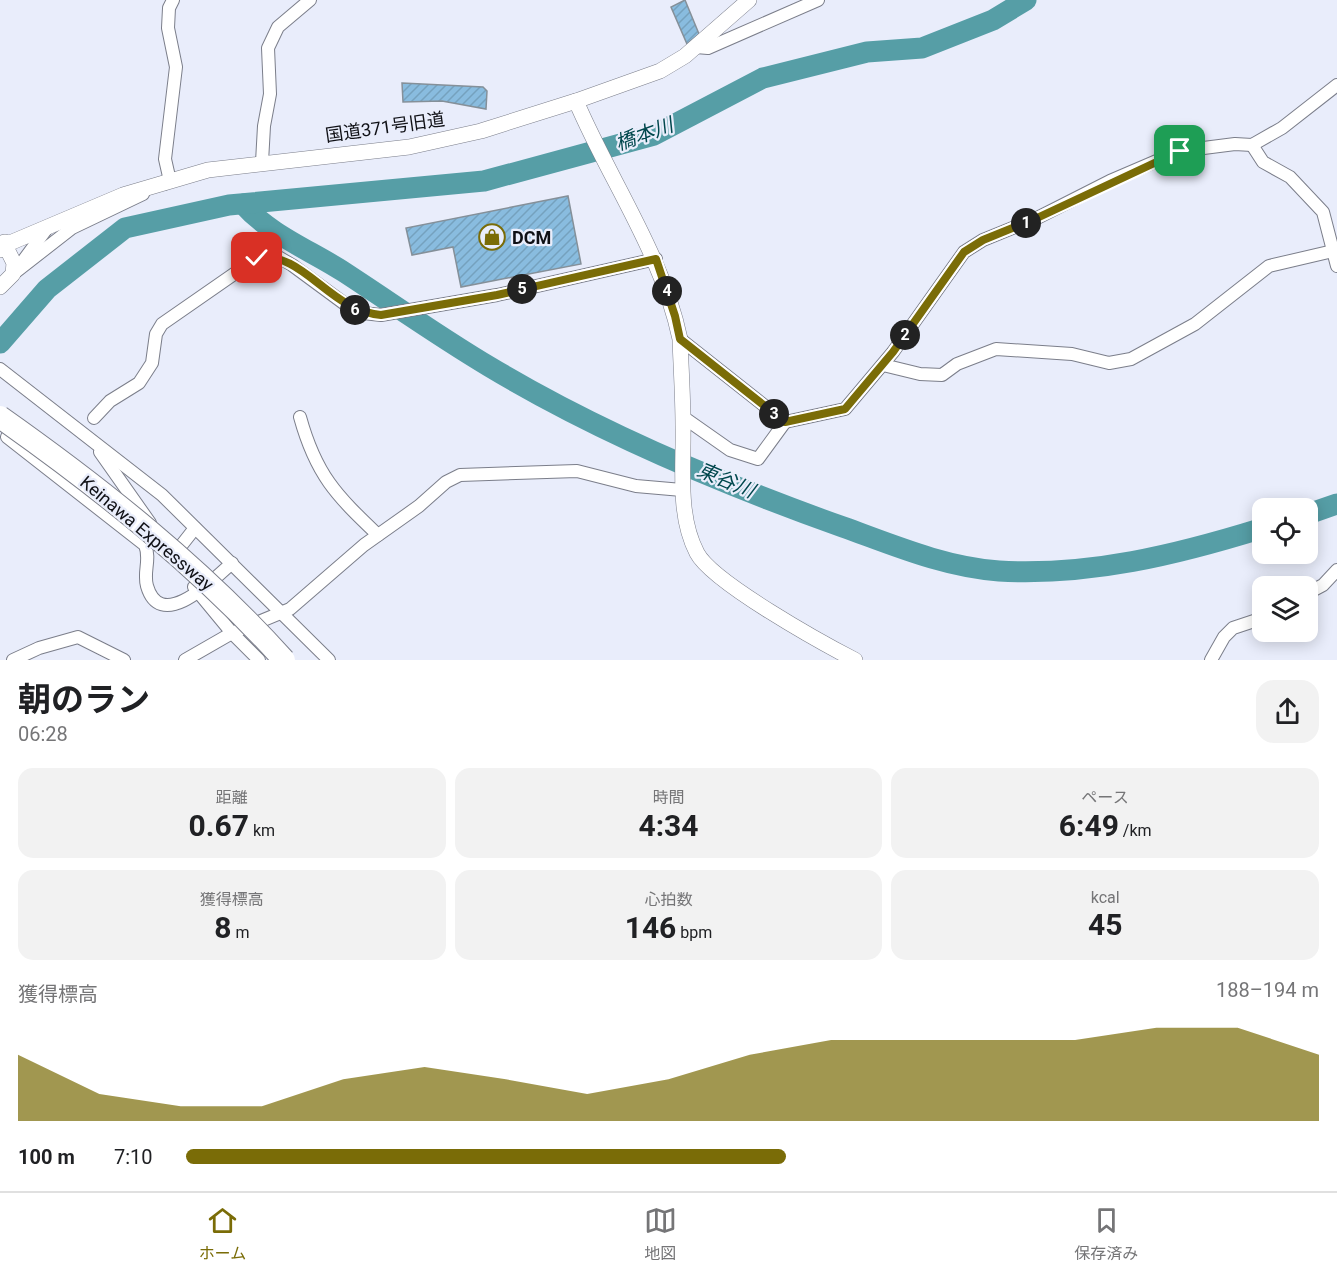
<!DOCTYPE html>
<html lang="ja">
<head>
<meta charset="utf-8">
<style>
	:root { --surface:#fff; --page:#f2f2f2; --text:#202124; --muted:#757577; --line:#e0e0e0; --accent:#7a6c07 }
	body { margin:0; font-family:Roboto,"Noto Sans JP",sans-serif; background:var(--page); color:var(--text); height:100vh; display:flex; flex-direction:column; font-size:22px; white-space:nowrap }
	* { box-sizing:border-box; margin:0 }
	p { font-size:20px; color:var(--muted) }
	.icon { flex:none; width:33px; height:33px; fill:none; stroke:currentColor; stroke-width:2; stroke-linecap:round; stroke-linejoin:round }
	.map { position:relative; height:660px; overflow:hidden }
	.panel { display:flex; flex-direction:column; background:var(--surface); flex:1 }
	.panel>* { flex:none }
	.tools { position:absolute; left:1252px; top:498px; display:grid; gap:12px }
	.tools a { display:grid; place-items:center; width:66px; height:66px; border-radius:12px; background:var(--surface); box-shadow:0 3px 15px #0003; font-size:30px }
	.pin { position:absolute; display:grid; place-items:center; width:51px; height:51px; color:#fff; margin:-26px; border-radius:12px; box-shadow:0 3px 9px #0006 }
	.km { position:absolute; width:30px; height:30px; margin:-15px; border-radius:50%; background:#222; color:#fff; font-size:16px; line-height:30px; text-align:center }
	.round { display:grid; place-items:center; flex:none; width:63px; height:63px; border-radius:18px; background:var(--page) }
	.head { display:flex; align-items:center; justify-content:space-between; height:102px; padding:0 18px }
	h1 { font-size:33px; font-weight:700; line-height:45px }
	.figures { display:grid; grid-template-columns:repeat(3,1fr); gap:9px; height:102px; padding:6px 18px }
	.figures div { display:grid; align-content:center; border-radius:15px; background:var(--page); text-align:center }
	.figures b { font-size:30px; font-weight:700 }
	.figures small { font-size:16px; font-weight:400 }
	.figures p { font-size:16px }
	.chart { height:168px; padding:12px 18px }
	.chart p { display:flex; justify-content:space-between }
	.chart svg { width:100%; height:108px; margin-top:6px; fill:var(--accent); opacity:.7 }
	ul { padding:0 18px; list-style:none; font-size:20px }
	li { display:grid; grid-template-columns:96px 72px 1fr; align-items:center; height:45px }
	li i { height:15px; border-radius:8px; background:var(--accent) }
	.tabs { display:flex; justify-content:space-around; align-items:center; height:84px; border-top:2px solid var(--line); background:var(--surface); font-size:16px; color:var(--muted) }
	.tabs a { display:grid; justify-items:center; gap:3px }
	.tabs .active { color:var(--accent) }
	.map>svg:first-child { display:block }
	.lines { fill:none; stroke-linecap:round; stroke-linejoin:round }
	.river { stroke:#569ea6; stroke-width:21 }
	.building { fill:url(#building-hatch); stroke:#859099; stroke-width:1.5 }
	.minor-casing { stroke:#7b7e8a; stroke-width:14 }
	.tertiary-casing { stroke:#7b7e8a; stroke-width:16 }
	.trunk-casing { stroke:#7b7e8a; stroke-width:22 }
	.minor { stroke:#fff; stroke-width:12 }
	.tertiary { stroke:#fff; stroke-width:15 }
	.trunk { stroke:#fff; stroke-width:21 }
	.motorway-bridge-casing { stroke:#7b7e8a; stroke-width:24; stroke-linecap:butt }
	.motorway-bridge { stroke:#fff; stroke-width:22 }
	.route-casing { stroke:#fff; stroke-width:12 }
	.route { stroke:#7a6c07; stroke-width:8 }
	.labels { text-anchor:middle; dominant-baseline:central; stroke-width:4.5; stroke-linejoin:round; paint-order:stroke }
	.street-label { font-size:18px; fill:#0f1015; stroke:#e9edfb }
	.poi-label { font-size:18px; font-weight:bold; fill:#0f1015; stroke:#e9edfb; text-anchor:start }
	.water-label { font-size:20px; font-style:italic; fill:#00474d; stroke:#e9edfb }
</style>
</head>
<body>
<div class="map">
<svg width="1337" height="660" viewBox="0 0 1337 660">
	<defs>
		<pattern id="building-hatch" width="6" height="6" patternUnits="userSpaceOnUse" patternTransform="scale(1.5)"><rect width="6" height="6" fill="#89bcdf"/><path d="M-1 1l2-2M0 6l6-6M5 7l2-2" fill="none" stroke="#75a1be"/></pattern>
	</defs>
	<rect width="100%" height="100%" fill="#e9edfb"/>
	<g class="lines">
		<g class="river">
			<path d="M243 204C270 235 310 250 344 272 393 304 441 338 490 367 600 433 722 484 843 527 893 545 944 567 999 571 1090 576 1176 555 1263 528"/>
			<path d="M0 343 47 289 125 228 229 205 484 181 654 135 763 78 867 52 922 48 993 20 1026 0"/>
			<path d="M1308 514 1337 504"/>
		</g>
	</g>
	<g class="building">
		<path d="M685 0 699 34 687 44 671 7Z"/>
		<path d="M402 83 483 87 487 91 486 109 442 101 403 102Z"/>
		<path d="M568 196 581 264 461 287 453 247 412 255 406 228Z"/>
	</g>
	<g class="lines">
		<g class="minor-casing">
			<g id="minor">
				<path d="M696 47 708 48 818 0"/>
				<path d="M1252 145 1263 162 1290 177 1323 212 1337 266"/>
				<path d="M262 162 264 126 270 94 268 48 278 27 310 0"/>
				<path d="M164 184 170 181 165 159 176 67 168 28 169 8 173 0"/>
				<path d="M23 261 48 227"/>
				<path d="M13 274 72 228 143 194"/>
				<path d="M680 339 785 422 845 409 893 352 964 252 983 240 1037 218 1110 181 1180 151 1235 144 1252 145 1282 128 1337 85"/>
				<path d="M883 365 920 374 942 375 957 364 996 349 1072 354 1109 363 1131 359 1195 324 1269 266 1333 251"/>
				<path d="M0 369 162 495 329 660"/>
				<path d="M300 417C316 475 336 495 378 535"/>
				<path d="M683 417 730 450 758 459 785 422"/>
				<path d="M94 418 110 401 139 383 152 363 156 334 162 324 257 258 268 256 280 258 292 265 349 307 363 313 381 315 497 295 656 259"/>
				<path d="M7 437 145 545C151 559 143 572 147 586 161 634 215 578 232 563"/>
				<path d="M100 452 150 523"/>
				<path d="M173 556 195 528"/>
				<path d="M194 587 232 633 259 660"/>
				<path d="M1308 593 1323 585 1337 570"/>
				<path d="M13 660 39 648 78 637 124 660"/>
				<path d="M185 660 232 633 290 609 364 545 419 506 446 482 460 475 577 471 636 486 682 490"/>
				<path d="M1211 660 1224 637 1233 628 1263 618"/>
			</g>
		</g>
		<g class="tertiary-casing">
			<g id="tertiary">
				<path d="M576 101C610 181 662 253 680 339 681 368 683 397 683 426 684 467 677 515 697 553 712 582 822 643 855 660"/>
				<path d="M0 287 13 274 14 263 5 245 123 195 208 170 409 147 481 131 576 101 660 71 685 56 749 0"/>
			</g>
		</g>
		<g class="trunk-casing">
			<path id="trunk" d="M0 247 5 245"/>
		</g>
		<use href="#minor" class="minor"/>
		<use href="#tertiary" class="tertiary"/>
		<use href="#trunk" class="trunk"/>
		<g class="motorway-bridge-casing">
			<path id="motorway-bridge" d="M0 417C102 489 200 567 284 660"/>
		</g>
		<use href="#motorway-bridge" class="motorway-bridge"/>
	</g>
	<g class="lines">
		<g class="route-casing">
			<path id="route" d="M257 258C303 250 329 311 381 315L497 295 656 259 675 316 680 339 785 422 845 409 893 352 964 252 983 240 1037 218 1180 151"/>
		</g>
		<use href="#route" class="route"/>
	</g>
	<defs>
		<g id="shop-ring" transform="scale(1.35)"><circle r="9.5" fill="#e9edfb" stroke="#7a6c07" stroke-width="1.5"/><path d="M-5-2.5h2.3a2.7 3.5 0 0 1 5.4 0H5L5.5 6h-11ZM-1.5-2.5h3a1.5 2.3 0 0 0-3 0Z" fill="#7a6c07"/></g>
	</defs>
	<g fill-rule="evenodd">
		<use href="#shop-ring" x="492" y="237"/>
	</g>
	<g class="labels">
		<g class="street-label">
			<text transform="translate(385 127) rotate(-8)">国道371号旧道</text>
			<text transform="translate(147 533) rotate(40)">Keinawa Expressway</text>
		</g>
		<g class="poi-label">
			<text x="512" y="237">DCM</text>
		</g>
		<g class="water-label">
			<text transform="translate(644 134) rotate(-20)">橋本川</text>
			<text transform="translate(726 480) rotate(23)">東谷川</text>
		</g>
	</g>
</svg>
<div class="tools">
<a><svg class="icon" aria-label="locate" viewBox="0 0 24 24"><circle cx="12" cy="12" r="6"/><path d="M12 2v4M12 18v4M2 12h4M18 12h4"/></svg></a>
<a><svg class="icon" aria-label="layers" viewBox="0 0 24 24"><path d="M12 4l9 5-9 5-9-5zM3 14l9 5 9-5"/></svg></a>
</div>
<div class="pin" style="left:1180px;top:151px;background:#1e9e55"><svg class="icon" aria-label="arrive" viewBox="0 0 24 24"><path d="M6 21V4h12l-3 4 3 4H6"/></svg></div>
<div class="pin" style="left:257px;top:258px;background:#d93025"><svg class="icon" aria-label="check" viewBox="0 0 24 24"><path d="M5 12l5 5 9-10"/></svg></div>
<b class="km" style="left:1026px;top:223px">1</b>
<b class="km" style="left:905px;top:335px">2</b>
<b class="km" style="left:774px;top:414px">3</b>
<b class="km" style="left:667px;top:291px">4</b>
<b class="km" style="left:522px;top:289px">5</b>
<b class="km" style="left:355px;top:310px">6</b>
</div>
<section class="panel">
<div class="head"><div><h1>朝のラン</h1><p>06:28</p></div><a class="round"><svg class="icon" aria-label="share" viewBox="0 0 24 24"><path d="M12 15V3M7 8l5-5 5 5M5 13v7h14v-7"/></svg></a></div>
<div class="figures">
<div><p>距離</p><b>0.67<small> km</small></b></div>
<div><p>時間</p><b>4:34</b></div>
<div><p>ペース</p><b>6:49<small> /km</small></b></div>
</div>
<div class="figures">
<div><p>獲得標高</p><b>8<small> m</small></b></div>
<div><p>心拍数</p><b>146<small> bpm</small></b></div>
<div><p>kcal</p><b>45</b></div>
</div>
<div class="chart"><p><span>獲得標高</span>188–194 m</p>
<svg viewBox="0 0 160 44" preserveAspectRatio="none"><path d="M0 44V17L10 33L20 38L30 38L40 27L50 22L60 27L70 33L80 27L90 17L100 11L110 11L120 11L130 11L140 6L150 6L160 17V44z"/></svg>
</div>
<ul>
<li><b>100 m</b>7:10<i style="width:53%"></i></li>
</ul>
</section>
<nav class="tabs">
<a class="active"><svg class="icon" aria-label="home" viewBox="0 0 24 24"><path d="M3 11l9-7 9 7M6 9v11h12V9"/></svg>ホーム</a>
<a><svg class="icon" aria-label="map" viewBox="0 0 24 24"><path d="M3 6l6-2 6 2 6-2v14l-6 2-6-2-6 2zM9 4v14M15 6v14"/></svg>地図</a>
<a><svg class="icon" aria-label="saved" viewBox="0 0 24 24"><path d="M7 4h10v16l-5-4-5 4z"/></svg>保存済み</a>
</nav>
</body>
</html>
